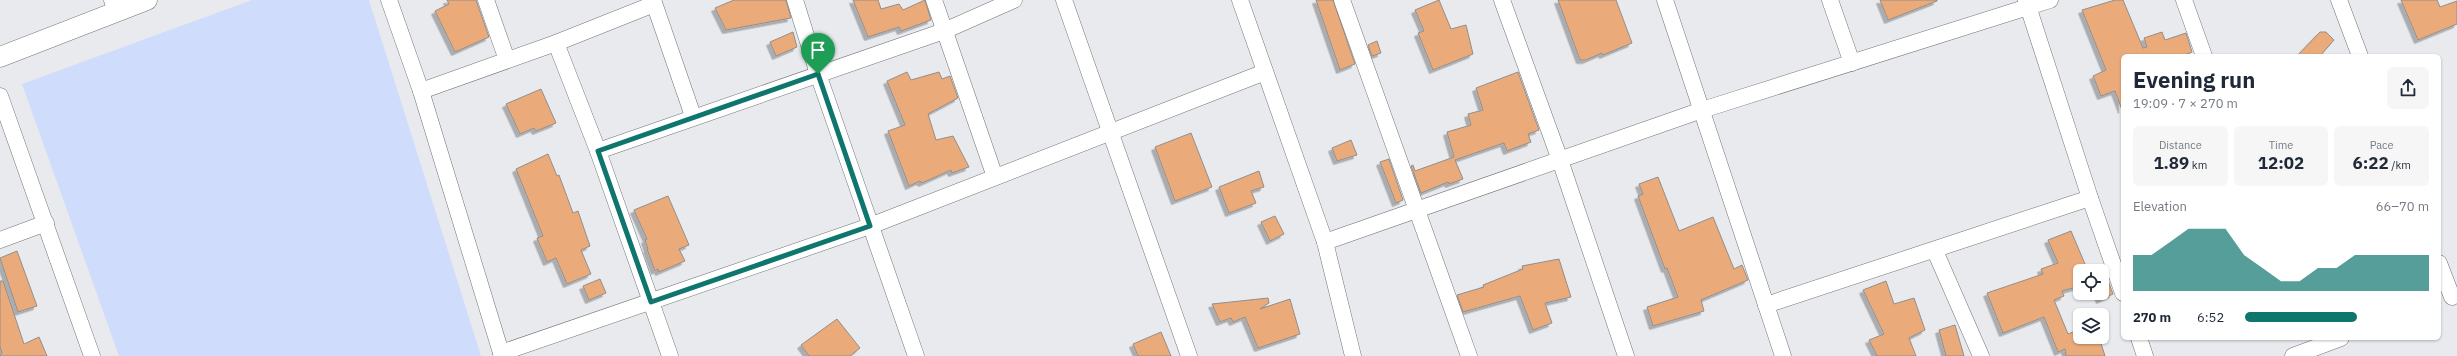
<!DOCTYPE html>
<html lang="en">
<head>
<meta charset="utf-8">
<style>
	:root { --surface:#fff; --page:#f6f6f7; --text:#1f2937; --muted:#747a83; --accent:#0f766e }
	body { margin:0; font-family:"IBM Plex Sans",sans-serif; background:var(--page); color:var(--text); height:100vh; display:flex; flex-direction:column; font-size:15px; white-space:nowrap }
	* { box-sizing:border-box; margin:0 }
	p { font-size:13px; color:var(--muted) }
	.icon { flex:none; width:22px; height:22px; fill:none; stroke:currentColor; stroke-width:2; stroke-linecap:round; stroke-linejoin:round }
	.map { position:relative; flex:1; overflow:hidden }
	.sheet { position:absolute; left:2121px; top:54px; width:320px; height:286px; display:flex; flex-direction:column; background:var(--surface); border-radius:6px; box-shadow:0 1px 3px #0004 }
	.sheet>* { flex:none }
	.buttons { position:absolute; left:2073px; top:264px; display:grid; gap:8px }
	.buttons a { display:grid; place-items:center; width:36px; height:36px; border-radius:6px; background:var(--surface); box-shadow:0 1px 3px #0004; font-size:20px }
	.pin { position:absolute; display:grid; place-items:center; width:34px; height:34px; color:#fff; margin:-41px -17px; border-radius:50% 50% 50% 0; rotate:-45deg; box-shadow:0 0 4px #0007 }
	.pin .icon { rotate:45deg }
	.round { display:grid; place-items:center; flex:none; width:42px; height:42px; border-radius:6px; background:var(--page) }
	.head { display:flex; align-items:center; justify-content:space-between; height:68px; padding:0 12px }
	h1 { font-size:22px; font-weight:800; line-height:30px }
	.metrics { display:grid; grid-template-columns:repeat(3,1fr); gap:6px; height:68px; padding:4px 12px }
	.metrics div { display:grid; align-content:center; border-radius:6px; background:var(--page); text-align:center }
	.metrics b { font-size:17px; font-weight:800 }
	.metrics small { font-size:11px; font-weight:400 }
	.metrics p { font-size:11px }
	.chart { height:112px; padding:8px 12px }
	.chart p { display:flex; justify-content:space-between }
	.chart svg { width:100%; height:72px; margin-top:4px; fill:var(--accent); opacity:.7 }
	ul { padding:0 12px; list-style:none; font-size:13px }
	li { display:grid; grid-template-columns:64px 48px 1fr; align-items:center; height:30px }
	li i { height:10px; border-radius:5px; background:var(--accent) }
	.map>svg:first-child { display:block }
	.green { fill:#d0dcfc }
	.building { fill:#eaaa79; stroke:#918e8c; filter:url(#shadow) }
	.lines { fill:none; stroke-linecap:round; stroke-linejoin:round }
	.minor-casing { stroke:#727477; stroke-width:17 }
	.tertiary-casing { stroke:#727477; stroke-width:21 }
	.minor { stroke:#fff; stroke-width:16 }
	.tertiary { stroke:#fff; stroke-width:20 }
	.route-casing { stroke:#fff; stroke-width:8 }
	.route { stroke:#0f766e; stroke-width:5 }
</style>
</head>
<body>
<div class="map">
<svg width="2457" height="356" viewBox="0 0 2457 356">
	<defs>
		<filter id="shadow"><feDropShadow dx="-3.5" dy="3.5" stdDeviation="0" flood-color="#0004"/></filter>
	</defs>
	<rect width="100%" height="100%" fill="#e8eaee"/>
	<path class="green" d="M252 0H369L481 356H119L22 84Z"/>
	<g class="building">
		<path d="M447 0H476L489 37 455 52 435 11 449 4Z"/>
		<path d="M734 0H786L791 18 726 30 715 8Z"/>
		<path d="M853 0H878L881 9 899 4 903 10 925 0 931 20 901 31 899 27 868 37Z"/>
		<path d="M1316 0H1333L1355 64 1340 70Z"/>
		<path d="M1439 0 1451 29 1466 25 1473 54 1433 70 1418 33 1424 31 1415 10Z"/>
		<path d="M1558 0H1616L1632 43 1603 55 1602 53 1586 60H1580Z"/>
		<path d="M1880 0H1937V1L1888 20Z"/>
		<path d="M2115 0H2123L2143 48 2147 47 2144 38 2162 32 2165 40 2186 33 2192 52 2183 56H2123L2122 110 2115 91 2101 96 2093 76 2106 70 2082 10Z"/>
		<path d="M2401 0H2437L2440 7 2457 1V24L2418 40Z"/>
		<path d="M793 32 797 47 776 56 770 42Z"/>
		<path d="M2320 32H2326L2334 40 2320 56H2297Z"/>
		<path d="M1377 41 1381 53 1372 56 1368 45Z"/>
		<path d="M907 72 911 80 939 72 942 79 950 76 958 98 928 114 936 140 953 136 969 167 952 173 951 170 922 183 920 181 909 186 888 131 905 125 887 81Z"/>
		<path d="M1518 72 1539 130 1528 134 1531 142 1507 151 1504 143 1455 160 1463 179 1449 184 1448 182 1421 193 1411 166 1413 165 1415 171 1454 157 1447 132 1471 125 1468 114 1483 110 1476 88Z"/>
		<path d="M541 89 556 123 536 131 534 128 520 134 506 104Z"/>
		<path d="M1191 133 1212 187 1175 201 1155 147Z"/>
		<path d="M1351 140 1357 155 1337 161 1332 148Z"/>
		<path d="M548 154 557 176 559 175 573 213 578 211 590 246 581 250 591 274 567 284 556 258 547 262 537 238 543 236 516 169Z"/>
		<path d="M1389 159 1403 200 1396 203 1380 162Z"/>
		<path d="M1259 171 1264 187 1251 191 1256 203 1229 213 1219 187Z"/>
		<path d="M1658 177 1679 231 1713 217 1734 269 1742 265 1748 280 1701 300 1704 311 1653 326 1647 307 1678 297 1667 268 1665 269 1638 196 1643 194 1639 184Z"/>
		<path d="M668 196 689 245 679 249 685 261 659 272 658 269 655 271 647 249H648L645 240 647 239 634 210Z"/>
		<path d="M1275 216 1284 234 1270 241 1261 222Z"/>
		<path d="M2071 231 2088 271H2080V286L2062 291 2064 296 2054 300 2068 334 2080 329V337H2099L2105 356H2066L2065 349 2058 352 2044 317 2003 333 1987 293 2043 274 2041 269 2058 263 2048 240Z"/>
		<path d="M17 251 37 306 18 312 0 258Z"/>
		<path d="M1559 259 1571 297 1545 303 1552 323 1533 330 1520 296 1463 312 1457 295 1484 287 1483 285 1523 269 1522 266Z"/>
		<path d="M2104 270 2113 294 2100 300 2097 293H2102V271Z"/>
		<path d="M600 279 606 293 589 300 583 286Z"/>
		<path d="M0 281H3L24 344 39 337 47 356H0L2 353 0 347Z"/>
		<path d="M1886 281 1894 304 1914 298 1925 330 1909 338 1916 356H1877L1869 340 1884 334 1863 290Z"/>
		<path d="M1268 298 1269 303 1260 309 1290 299 1300 334 1258 348 1245 317 1233 322 1231 318 1220 322 1212 304Z"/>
		<path d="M837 319 860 348 850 356H809L801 345Z"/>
		<path d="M1955 325 1964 356H1946L1939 330Z"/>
		<path d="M1161 332 1171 356H1138L1133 344Z"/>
	</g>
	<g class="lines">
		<g class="minor-casing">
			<g id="minor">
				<path d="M112 0 116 12"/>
				<path d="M389 0 421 91 502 356"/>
				<path d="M486 0 507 60"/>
				<path d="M653 0 693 116"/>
				<path d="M795 0 818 74 916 356"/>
				<path d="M934 0 995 177"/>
				<path d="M1064 0 1189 356"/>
				<path d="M1240 0 1325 242 1353 356"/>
				<path d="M1342 0 1469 356"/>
				<path d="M1502 0 1560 160 1626 356"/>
				<path d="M1665 0 1783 356"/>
				<path d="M1830 0 1852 63"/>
				<path d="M2026 0 2090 198 2123 293"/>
				<path d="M2184 0 2204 56"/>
				<path d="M2339 0 2360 56"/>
				<path d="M556 43 598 151 670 356"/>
				<path d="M421 91 556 43 654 4"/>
				<path d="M0 96 92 356"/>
				<path d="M598 151 944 31 1014 0"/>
				<path d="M0 240 46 223"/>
				<path d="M1325 242 1702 110 2050 0"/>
				<path d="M1935 251 1981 356"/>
				<path d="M2439 263 2452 297"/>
				<path d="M1766 305 2090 198"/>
				<path d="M2139 338 2145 356"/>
				<path d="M501 353 870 226 1265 72"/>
				<path d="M2293 356 2341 338"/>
			</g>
		</g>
		<g class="tertiary-casing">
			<path id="tertiary" d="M0 57 147 0"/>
		</g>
		<use href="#minor" class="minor"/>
		<use href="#tertiary" class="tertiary"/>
	</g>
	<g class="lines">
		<g class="route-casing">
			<path id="route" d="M818 74 870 226 651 302 598 151Z"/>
		</g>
		<use href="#route" class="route"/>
	</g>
</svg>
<div class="buttons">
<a><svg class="icon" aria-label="locate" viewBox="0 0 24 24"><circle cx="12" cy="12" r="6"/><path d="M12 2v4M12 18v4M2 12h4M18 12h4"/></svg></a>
<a><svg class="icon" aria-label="layers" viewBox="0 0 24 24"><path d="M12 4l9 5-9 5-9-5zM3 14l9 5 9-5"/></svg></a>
</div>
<div class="pin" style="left:818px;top:74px;background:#1e9e55"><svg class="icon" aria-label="arrive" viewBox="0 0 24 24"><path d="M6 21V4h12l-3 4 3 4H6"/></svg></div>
<section class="sheet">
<div class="head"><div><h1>Evening run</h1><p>19:09 · 7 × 270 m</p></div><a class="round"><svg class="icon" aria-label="share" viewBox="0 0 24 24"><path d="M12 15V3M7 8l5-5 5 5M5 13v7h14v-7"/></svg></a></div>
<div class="metrics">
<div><p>Distance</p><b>1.89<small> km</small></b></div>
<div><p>Time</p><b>12:02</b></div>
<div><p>Pace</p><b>6:22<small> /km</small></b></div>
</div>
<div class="chart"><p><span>Elevation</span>66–70 m</p>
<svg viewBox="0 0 160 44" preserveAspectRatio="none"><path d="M0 44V22L10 22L20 14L30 6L40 6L50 6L60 22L70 30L80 38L90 38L100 30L110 30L120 22L130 22L140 22L150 22L160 22V44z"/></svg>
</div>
<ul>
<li><b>270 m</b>6:52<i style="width:61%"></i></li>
</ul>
</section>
</div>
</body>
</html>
